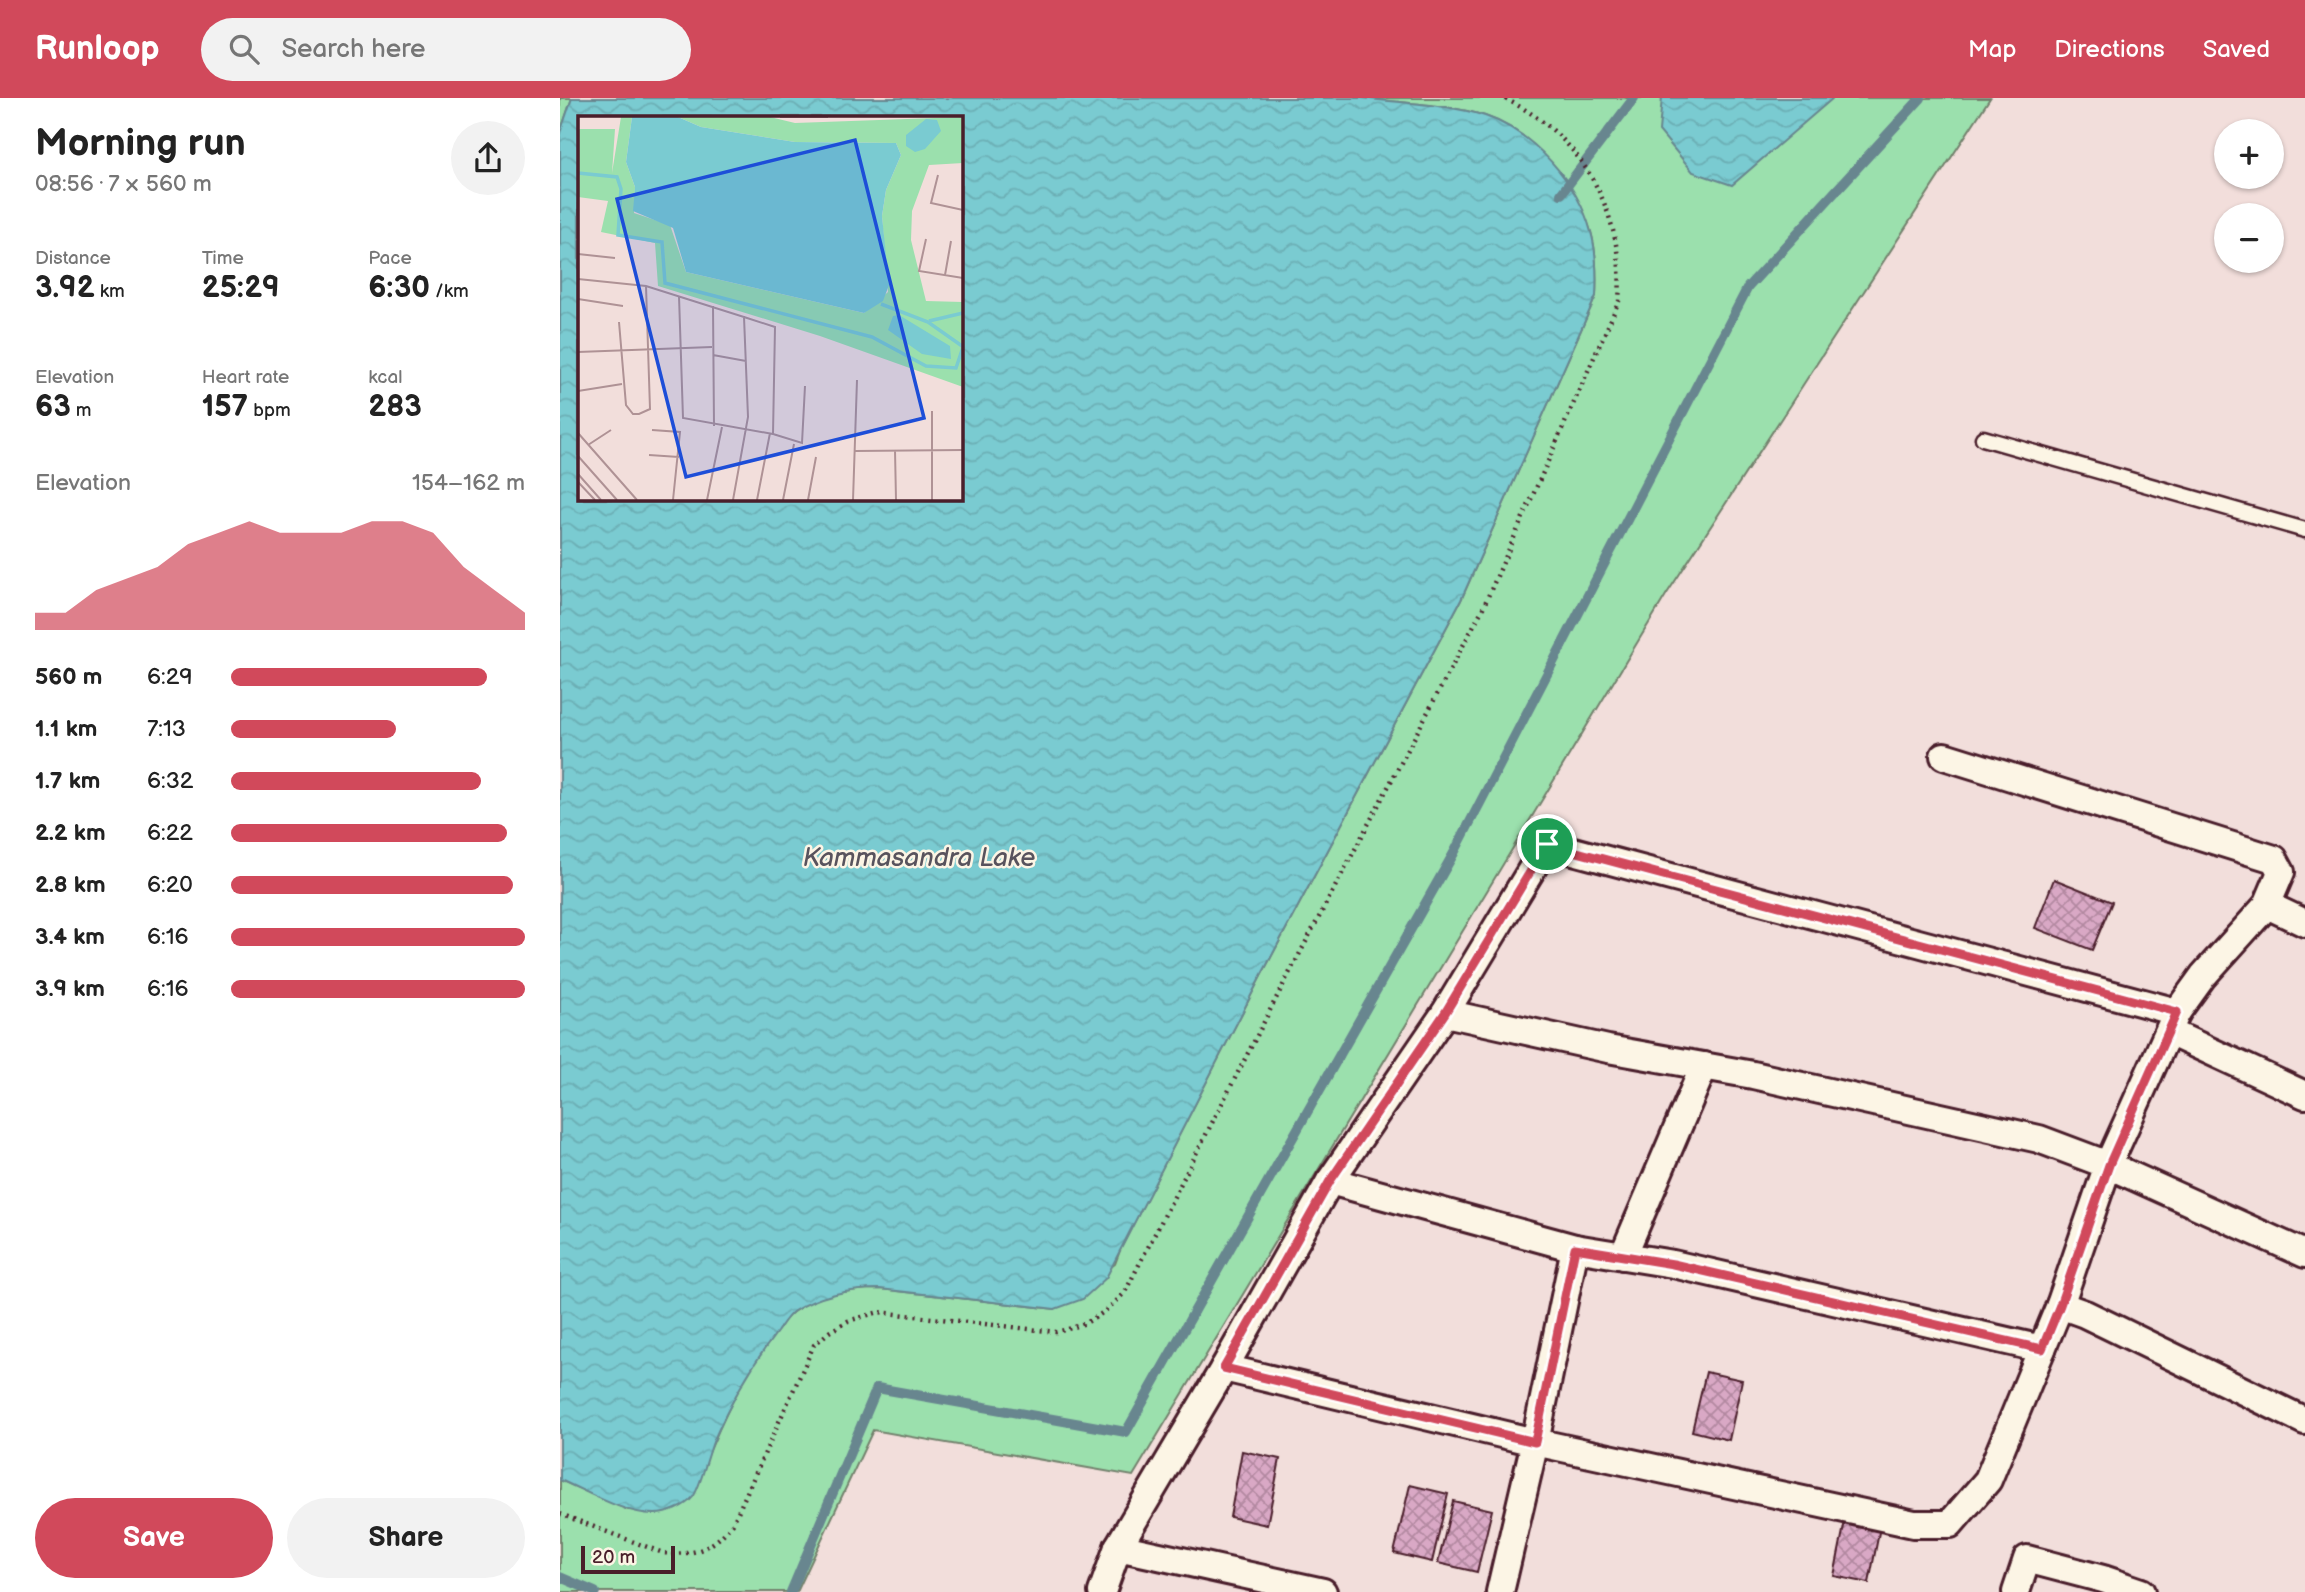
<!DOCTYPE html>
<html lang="en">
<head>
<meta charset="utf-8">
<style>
	:root { --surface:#fff; --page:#f2f2f2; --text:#222; --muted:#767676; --accent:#d1495b }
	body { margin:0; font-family:"Balsamiq Sans",sans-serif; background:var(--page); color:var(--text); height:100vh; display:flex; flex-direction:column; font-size:26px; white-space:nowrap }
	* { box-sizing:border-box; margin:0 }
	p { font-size:23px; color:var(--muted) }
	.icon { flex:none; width:38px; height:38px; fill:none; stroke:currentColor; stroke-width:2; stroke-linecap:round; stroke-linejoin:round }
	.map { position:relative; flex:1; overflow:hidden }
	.sheet { display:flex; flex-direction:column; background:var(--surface); width:560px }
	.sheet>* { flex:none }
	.buttons { position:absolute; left:1654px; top:21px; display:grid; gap:14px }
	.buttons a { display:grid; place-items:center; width:70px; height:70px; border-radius:50%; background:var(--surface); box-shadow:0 2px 5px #0004; font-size:35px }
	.scale { position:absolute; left:21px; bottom:18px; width:94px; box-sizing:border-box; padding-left:7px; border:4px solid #4a1f2b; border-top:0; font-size:19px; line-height:24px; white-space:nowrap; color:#4a1f2b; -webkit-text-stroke:5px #fcf5e5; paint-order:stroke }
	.pin { position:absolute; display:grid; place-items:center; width:60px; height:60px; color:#fff; margin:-30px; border:4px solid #fff; border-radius:50%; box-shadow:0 2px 7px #0007 }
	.round { display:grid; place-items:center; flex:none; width:74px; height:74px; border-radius:37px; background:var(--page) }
	.overview { display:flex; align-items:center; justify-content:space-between; height:119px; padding:0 35px }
	h1 { font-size:38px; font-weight:700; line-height:52px }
	.stats { display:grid; grid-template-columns:repeat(3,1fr); gap:10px; height:119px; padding:7px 35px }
	.stats div { display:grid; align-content:center }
	.stats b { font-size:30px; font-weight:700 }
	.stats small { font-size:19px; font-weight:400 }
	.stats p { font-size:19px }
	.chart { height:196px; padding:14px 35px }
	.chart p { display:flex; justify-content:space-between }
	.chart svg { width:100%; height:126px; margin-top:7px; fill:var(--accent); opacity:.7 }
	.primary-button { display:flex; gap:14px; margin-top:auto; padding:14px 35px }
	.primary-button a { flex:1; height:80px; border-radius:42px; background:var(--accent); color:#fff; font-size:28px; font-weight:700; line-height:80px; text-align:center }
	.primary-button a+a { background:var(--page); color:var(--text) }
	ul { padding:0 35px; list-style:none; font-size:23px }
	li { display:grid; grid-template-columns:112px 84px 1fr; align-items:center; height:52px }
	li i { height:18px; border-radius:9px; background:var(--accent) }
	header { display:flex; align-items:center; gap:42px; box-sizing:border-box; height:98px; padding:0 35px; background:var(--accent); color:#fff }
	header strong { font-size:33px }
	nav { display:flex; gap:38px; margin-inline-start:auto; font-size:24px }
	.search { width:490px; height:63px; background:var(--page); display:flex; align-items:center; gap:18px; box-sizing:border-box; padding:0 24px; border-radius:38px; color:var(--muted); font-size:26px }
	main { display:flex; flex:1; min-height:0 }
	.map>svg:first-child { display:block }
	.green { fill:#9be0ad; stroke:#72806c; stroke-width:2 }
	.water { fill:url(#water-waves); stroke:#67868f; stroke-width:2; fill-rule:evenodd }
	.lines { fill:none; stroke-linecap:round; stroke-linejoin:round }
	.stream { stroke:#67868f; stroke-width:10 }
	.building { fill:url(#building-cross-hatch); stroke:#4a1f2b; stroke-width:2 }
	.service-casing { stroke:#4a1f2b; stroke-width:19 }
	.minor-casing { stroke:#4a1f2b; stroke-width:32 }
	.path { stroke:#4a1f2b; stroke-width:4.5; stroke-dasharray:2 5; stroke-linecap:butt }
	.service { stroke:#fcf5e5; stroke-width:14 }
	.minor { stroke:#fcf5e5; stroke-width:26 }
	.route-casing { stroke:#fff; stroke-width:14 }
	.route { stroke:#d1495b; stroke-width:9 }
	.labels { text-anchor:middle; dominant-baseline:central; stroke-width:5; stroke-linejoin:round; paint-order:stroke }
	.water-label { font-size:26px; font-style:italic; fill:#58535d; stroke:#fcf5e5 }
	.inset-river { fill:none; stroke:#7acbd1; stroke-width:3.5 }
	.inset-road { fill:none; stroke:#af9295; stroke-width:2 }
	.view { fill:#1d4ed8; fill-opacity:0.15; stroke:#1d4ed8; stroke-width:3.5 }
	.inset-edge { fill:none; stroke:#4a1f2b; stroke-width:3.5 }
</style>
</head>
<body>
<header>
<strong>Runloop</strong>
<div class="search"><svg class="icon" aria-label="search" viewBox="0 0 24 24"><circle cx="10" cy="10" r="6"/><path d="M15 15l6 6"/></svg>Search here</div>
<nav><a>Map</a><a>Directions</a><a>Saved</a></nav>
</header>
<main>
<section class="sheet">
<div class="overview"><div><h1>Morning run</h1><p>08:56 · 7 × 560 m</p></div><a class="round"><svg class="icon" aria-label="share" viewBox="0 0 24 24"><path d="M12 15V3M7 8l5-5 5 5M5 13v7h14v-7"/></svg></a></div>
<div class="stats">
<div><p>Distance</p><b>3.92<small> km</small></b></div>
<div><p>Time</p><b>25:29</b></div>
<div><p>Pace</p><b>6:30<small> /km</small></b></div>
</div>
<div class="stats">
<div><p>Elevation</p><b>63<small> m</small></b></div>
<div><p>Heart rate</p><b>157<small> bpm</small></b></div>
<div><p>kcal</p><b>283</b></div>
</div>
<div class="chart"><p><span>Elevation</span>154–162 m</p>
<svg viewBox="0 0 160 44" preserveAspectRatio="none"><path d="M0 44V38L10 38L20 30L30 26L40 22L50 14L60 10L70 6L80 10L90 10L100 10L110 6L120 6L130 10L140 22L150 30L160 38V44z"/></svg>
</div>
<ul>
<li><b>560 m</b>6:29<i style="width:87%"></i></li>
<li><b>1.1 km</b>7:13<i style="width:56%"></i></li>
<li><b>1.7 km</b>6:32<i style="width:85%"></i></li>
<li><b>2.2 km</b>6:22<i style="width:94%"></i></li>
<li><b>2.8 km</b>6:20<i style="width:96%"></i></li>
<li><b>3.4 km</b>6:16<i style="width:100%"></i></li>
<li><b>3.9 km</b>6:16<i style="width:100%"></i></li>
</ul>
<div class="primary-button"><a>Save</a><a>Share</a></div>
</section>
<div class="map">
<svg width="1745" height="1494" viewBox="0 0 1745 1494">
	<defs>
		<pattern id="water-waves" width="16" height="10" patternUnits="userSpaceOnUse" patternTransform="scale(1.75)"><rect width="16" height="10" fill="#7acbd1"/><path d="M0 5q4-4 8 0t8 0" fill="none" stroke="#6baeb4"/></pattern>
		<pattern id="building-cross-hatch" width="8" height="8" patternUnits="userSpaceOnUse" patternTransform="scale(1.75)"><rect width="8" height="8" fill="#d9a8c5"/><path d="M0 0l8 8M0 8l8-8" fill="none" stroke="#b288a0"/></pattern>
	</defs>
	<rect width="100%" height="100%" fill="#f2dedb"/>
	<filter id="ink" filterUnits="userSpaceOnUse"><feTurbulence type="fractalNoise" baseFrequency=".0143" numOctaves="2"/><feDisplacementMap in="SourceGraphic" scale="14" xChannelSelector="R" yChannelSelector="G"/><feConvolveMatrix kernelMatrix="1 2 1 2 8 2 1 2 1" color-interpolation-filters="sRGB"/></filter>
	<g filter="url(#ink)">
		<g class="green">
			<path d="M0 0H12L0 35Z"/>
			<path d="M802 0H1430L1106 497 573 1378 313 1332 237 1494H0V1382L68 1412 133 1398C152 1342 176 1287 212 1239 218 1231 225 1220 233 1214 257 1196 290 1191 320 1191L495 1211 555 1166 561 1150 701 878 901 502 1036 198C1037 177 1037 155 1031 134 1016 86 973 34 925 18 890 6 840 5 802 0Z"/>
		</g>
		<g class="water">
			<path d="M12 0H802C840 5 890 6 925 18 973 34 1018 85 1031 134 1037 155 1037 177 1036 198L901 502 701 878 546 1180 523 1201 495 1211 320 1191C290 1191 260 1197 234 1213 227 1218 222 1227 217 1234 191 1268 170 1305 153 1344 148 1357 140 1390 133 1399 125 1409 107 1416 95 1416 66 1417 26 1393 0 1382V35ZM19 19H401V401H19Z"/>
			<path d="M1102 0H1273L1172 87 1133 74 1099 33Z"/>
		</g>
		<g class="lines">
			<g class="stream">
				<path d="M1001 96 1074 0"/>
				<path d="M0 1479 35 1494"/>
				<path d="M231 1494 317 1290 566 1334 894 755 1188 189 1361 0"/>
			</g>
		</g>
		<g class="building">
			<path d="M1494 781 1552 804 1532 852 1475 830Z"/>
			<path d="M1146 1274 1182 1282 1169 1342 1132 1333Z"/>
			<path d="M682 1353 720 1361 707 1427 670 1419Z"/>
			<path d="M850 1387 888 1396 872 1464 834 1455Z"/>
			<path d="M893 1403 932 1412 917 1474 878 1465Z"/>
			<path d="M1286 1418 1321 1424 1309 1485 1274 1478Z"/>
		</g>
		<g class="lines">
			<g class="service-casing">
				<path id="service" d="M1423 340 1745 432"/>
			</g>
			<g class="minor-casing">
				<g id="minor">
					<path d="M1384 658 1714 761 1721 774 1707 807 1643 878 1617 914"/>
					<path d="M1707 807 1745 825"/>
					<path d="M1609 934 1745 997"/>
					<path d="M770 1083 1015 1150 1113 1166 1482 1251"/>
					<path d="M1063 1158 1144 968"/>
					<path d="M1500 1207 1525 1216 1745 1323"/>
					<path d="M664 1270 975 1344 1354 1426H1390L1428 1382 1500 1207 1548 1067 1617 914 987 746 885 915"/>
					<path d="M558 1449 763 1494"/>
					<path d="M542 1494 558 1449 664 1270 770 1083 885 915 1048 951 1193 977 1479 1041 1548 1067 1745 1156"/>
					<path d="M940 1494 975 1344 1015 1150"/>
					<path d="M1456 1494 1467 1461 1543 1481 1581 1494"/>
				</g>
			</g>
			<path class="path" d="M0 1416 103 1455C135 1458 153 1451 173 1425L254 1247 269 1234 288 1223 319 1214 496 1234C527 1227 543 1218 565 1194L722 889 922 512 1059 203C1065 117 1024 37 943 0"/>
			<use href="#service" class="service"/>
			<use href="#minor" class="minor"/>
		</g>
	</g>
	<g class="lines" filter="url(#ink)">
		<g class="route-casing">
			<path id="route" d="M987 746 1617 914 1549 1067 1500 1207 1482 1251 1113 1166 1015 1150 975 1344 664 1270 770 1083 885 915Z"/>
		</g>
		<use href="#route" class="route"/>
	</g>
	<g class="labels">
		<g class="water-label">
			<text x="359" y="760">Kammasandra Lake</text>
		</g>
	</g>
	<g transform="translate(18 18)">
		<rect width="385" height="385" fill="#f2dedb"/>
		<path d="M43 1H54L48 46 57 71 56 97 92 109 108 156 286 197 310 176 304 100 308 74 323 39 318 27 217 26 123 11 100 1H192L217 7 385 1V47L351 49 334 95 333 124 348 185 385 186V271L242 220 80 170 77 127 23 116 30 85 0 81V13H37L34 57Z" fill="#9be0ad"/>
		<path d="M54 1H100L123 11 217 26 318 27 323 39 308 74 304 100 311 169 305 185 286 197 108 156 95 112 55 95 57 71 48 46ZM348 3 359 4 363 15 347 33 337 36 328 30V19ZM321 199 372 230 373 243 344 238 310 214 315 200Z" fill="#7acbd1"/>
		<path class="inset-river" d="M0 57 39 61 43 73 40 119 84 126 87 167 294 221 348 250 378 252 385 231M303 188 350 206 384 230M351 205 385 197"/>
		<path class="inset-road" d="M202 1H250M360 59 353 87 385 94M348 123 341 155 385 162M0 138 37 142M367 159 373 125M0 163 68 170 166 201 170 301 155 384M101 180 105 302 195 318 197 211 166 201M0 183 45 190M135 190 136 310M41 206 48 289 55 298H61L72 293 68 170M0 236 134 231M135 239 168 245M0 275 44 268M74 314 102 316 95 384M0 317 59 384M195 318 224 327 227 270M10 329 33 314M317 334 318 384M277 335 385 334M71 339 101 341M0 340 39 384M0 358 23 384M0 366 17 384M129 384 144 311M179 384 192 317M205 384 216 328M230 384 238 341M275 384 279 264M354 384V295"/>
		<path class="view" d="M277 24 346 302 108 361 39 83Z"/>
		<rect width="385" height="385" class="inset-edge"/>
	</g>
</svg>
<div class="buttons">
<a>+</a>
<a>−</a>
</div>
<div class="scale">20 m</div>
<div class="pin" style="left:987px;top:746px;background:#1e9e55"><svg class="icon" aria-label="arrive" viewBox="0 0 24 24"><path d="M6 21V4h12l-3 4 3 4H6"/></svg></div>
</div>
</main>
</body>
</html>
